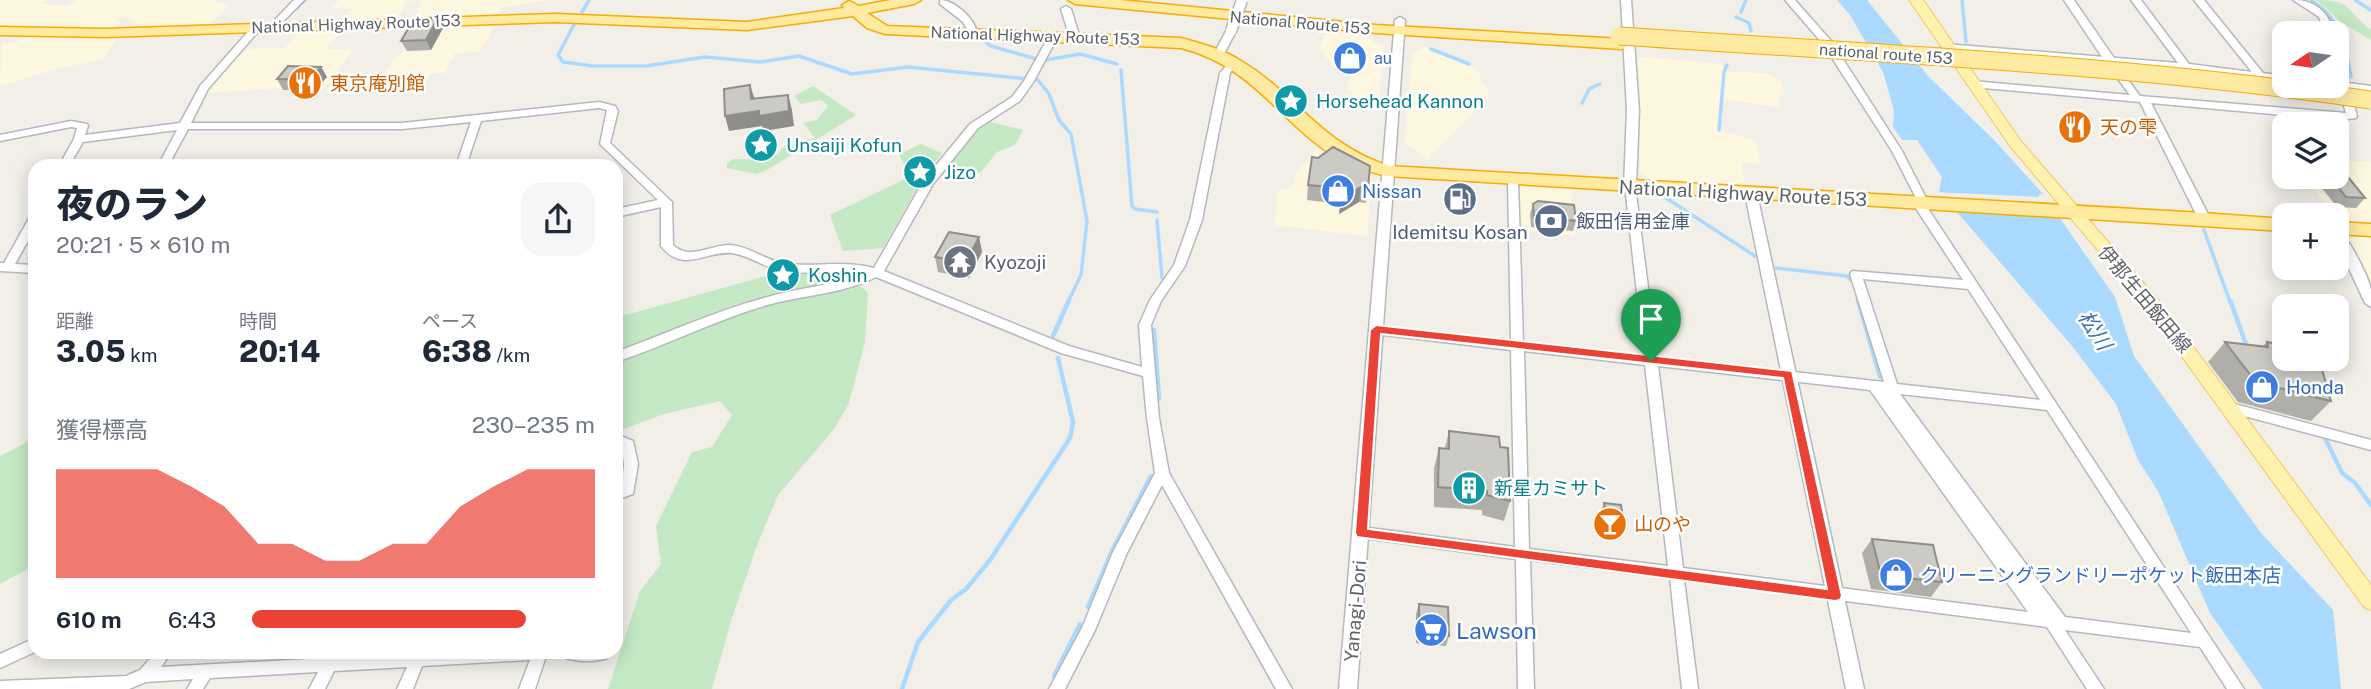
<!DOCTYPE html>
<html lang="ja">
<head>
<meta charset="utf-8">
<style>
	:root { --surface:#fff; --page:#f6f6f7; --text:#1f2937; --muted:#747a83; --accent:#ea4335 }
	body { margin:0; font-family:"Public Sans","Noto Sans JP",sans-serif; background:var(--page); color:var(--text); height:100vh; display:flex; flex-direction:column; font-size:26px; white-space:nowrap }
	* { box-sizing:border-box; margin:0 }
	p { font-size:23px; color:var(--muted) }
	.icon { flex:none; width:38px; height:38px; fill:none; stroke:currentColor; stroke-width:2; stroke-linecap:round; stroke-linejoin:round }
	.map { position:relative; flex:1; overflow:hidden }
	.panel { position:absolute; left:28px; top:159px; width:595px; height:500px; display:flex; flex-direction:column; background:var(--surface); border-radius:21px; box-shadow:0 4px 18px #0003 }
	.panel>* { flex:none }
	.needle { width:46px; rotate:257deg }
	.controls { position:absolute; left:2272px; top:21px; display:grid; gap:14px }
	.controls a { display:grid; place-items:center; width:77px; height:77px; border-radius:14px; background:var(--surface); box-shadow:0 4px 18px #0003; font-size:35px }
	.pin { position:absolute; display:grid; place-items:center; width:60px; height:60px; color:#fff; margin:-72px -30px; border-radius:50% 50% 50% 0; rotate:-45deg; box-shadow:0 0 7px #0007 }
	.pin .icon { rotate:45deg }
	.round { display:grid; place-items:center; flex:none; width:74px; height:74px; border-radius:21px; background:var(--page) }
	.summary { display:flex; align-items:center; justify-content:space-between; height:119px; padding:0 28px }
	h1 { font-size:38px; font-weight:800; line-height:52px }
	.stats { display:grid; grid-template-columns:repeat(3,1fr); gap:10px; height:119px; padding:7px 28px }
	.stats div { display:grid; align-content:center }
	.stats b { font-size:30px; font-weight:800 }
	.stats small { font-size:19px; font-weight:400 }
	.stats p { font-size:19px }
	.chart { height:196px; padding:14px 28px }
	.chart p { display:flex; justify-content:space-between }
	.chart svg { width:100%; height:126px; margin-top:7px; fill:var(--accent); opacity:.7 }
	ul { padding:0 28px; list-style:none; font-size:23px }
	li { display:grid; grid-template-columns:112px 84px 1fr; align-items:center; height:52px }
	li i { height:18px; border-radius:9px; background:var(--accent) }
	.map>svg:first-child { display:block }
	.commercial { fill:#fef7e0 }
	.green { fill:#c5e8c5 }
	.water { fill:#aadaff }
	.pier { fill:#f1efe8 }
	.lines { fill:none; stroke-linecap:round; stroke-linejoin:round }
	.stream-far1 { stroke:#aadaff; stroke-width:3.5 }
	.stream { stroke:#aadaff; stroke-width:4.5 }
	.minor-casing { stroke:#b5b8bc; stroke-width:3 }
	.tertiary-casing { stroke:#b5b8bc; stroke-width:3 }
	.primary-casing { stroke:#f2c960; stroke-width:2 }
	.trunk-casing { stroke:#f9ab00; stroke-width:3 }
	.minor { fill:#fff; fill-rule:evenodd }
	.tertiary { fill:#fff; fill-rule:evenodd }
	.primary { fill:#fff2af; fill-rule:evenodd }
	.trunk { fill:#feeaa1; fill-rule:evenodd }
	.minor-bridge-casing { stroke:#b5b8bc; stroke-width:13; stroke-linecap:butt }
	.trunk-bridge-casing { stroke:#f9ab00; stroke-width:19; stroke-linecap:butt }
	.minor-bridge { stroke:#fff; stroke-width:10 }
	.trunk-bridge { stroke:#feeaa1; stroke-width:17 }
	.wall { fill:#afaea9 }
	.shaded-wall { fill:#8f8d8a }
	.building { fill:#cccac5; stroke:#8f8d8a; stroke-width:2 }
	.route { fill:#ea4335; stroke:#fff; stroke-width:2; fill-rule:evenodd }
	.labels { text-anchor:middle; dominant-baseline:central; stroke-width:5; stroke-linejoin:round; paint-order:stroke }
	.far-street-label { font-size:16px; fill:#5f6368; stroke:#fff }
	.far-shop-label { font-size:16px; fill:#366cbe; stroke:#fff; text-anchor:start }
	.food-label { font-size:19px; fill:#c56008; stroke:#fff; text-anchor:start }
	.culture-label { font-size:19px; fill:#0d838f; stroke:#fff; text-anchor:start }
	.shop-label { font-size:19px; fill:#366cbe; stroke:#fff; text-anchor:start }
	.street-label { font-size:19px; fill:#5f6368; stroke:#fff }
	.service-label { font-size:19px; fill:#4e5e75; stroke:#fff; text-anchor:start }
	.worship-label { font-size:19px; fill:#5b616d; stroke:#fff; text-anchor:start }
	.water-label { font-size:21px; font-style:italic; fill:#4174aa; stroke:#fff }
	.near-shop-label { font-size:23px; fill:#366cbe; stroke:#fff; text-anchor:start }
</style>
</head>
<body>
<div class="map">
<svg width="2371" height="689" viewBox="0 0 2371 689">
	<rect width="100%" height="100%" fill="#f1efe8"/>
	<g class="commercial">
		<path d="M0 0H45L40 4 68 6 76 0H212L228 5 209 25 146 27 123 17 116 21 121 23 116 28H9L0 27Z"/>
		<path d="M339 0H548L500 8 499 15 416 17 421 0 406 1 399 18 343 20 352 9 331 8Z"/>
		<path d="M496 22 480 52 455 53 445 73 430 74 427 80H377L404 50 415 25Z"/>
		<path d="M345 27 326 49 353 50 322 91 283 90 279 88 205 93 242 49 285 48 301 29Z"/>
		<path d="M1326 33 1363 36 1383 46 1379 102 1351 98 1354 93 1347 89 1352 73 1333 67 1319 47Z"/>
		<path d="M119 36 104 59 56 69 0 86 2 44 15 43 25 37Z"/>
		<path d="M1425 47 1476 68 1490 96 1427 160 1405 143 1412 53Z"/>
		<path d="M1643 57 1721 64 1727 71 1770 74 1781 82 1784 95H1779L1778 107 1721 99V131L1755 140 1761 164 1741 162 1745 187 1653 182 1640 172 1638 60Z"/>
		<path d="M1318 148 1341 163 1367 174 1371 178 1367 236 1275 225 1278 191 1292 188 1296 173Z"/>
		<path d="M2336 160 2371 162V225L2340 224 2304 177H2336Z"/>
		<path d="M1525 185 1571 188 1575 236 1522 230 1520 188Z"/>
		<path d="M2343 233 2371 235V286L2367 285Z"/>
	</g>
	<g class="green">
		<path d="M2316 0C2354 0 2345 11 2371 30V40L2343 23Z"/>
		<path d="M813 86 856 115 767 170 756 174 727 168V163L734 159 763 160 778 154 787 143 815 138 803 123 817 120 828 106 821 100 801 104 794 96Z"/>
		<path d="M990 122 1023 130 1015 145 997 152 980 173 948 165 977 129Z"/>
		<path d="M920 144 942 153 927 172 912 176 899 155Z"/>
		<path d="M925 174 883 248 843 251 830 215 903 180Z"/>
		<path d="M777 273 847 274 868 293 865 342 849 403 834 429 778 495 756 548 731 621 712 689H608L640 591 661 564 656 526 692 452 712 447 732 415 720 401 664 414 616 432V316L633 313Z"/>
		<path d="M35 438V565L0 584V456Z"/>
	</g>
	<path class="water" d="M1837 0H1867L1928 76 1994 140 2043 194 2115 297 2134 356 2261 533 2333 610 2341 689H2263L2210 613 2158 491 2138 460 2116 404 2072 346 1939 191 1942 177 1917 140H1902L1893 127 1894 110 1883 72 1850 15Z"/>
	<path class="pier" d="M1935 192 2038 197 2040 194H2047L2060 214 1948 209Z"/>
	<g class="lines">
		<g class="stream-far1">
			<path d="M1962 0 1966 42"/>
			<path d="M2311 0C2341 19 2345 44 2351 77"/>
			<path d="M2355 0 2371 10"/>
			<path d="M297 8 305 0"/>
			<path d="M582 12 589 0"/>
			<path d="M1741 12 1746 0"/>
			<path d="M1736 17 1749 23 1751 31"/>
			<path d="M575 23 558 55 563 62 593 66H646L705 57 760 62 799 56 852 74 908 67 1038 80 1049 94 1059 120 1071 134 1087 221 1081 275 1068 302"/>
			<path d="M982 39 991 46 1036 59"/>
			<path d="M1431 49 1469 64"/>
			<path d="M1046 60 1080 54 1117 64"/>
			<path d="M1121 70 1132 206 1135 209 1157 212"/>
			<path d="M1582 103 1589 89 1600 84"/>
			<path d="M1719 130 1724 72 1727 65"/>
			<path d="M1663 196 1755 256"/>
			<path d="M1157 220 1162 278"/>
			<path d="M2204 230 2230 302"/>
			<path d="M1776 268 1847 276 1853 282"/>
			<path d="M1857 297 1859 302"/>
		</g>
		<g class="stream">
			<path d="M1858 300 1880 377"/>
			<path d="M2230 300 2248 350"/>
			<path d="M1154 330 1159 399"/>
			<path d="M1053 336 1069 300"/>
			<path d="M2325 438 2342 473 2355 483 2371 505"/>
			<path d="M1088 607 1112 551 1151 476"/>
			<path d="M1054 676 1080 624"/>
			<path d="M902 689 918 642 951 600 966 589 990 560 1070 438 1073 422 1058 358"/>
		</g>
		<g class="minor-casing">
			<g id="minor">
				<path d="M294 0H304L277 28H271V24Z"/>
				<path d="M940 0C955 0 978 21 977 36H971L963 22 940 4Z"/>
				<path d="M1785 0H1795L1832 42 1902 151 1926 198 1925 204 2244 689H2227L2200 647 2065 630 2104 689H2087L2047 627 1684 580 1698 689H1682L1670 578 1530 560 1534 689H1518L1516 559 1357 537 1355 533 1357 529 1362 527 1515 547 1511 350 1376 334 1370 330 1376 326 1511 341 1508 181 1509 179H1517L1518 181 1523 342 1644 356 1625 186 1630 182 1635 186 1657 357 1884 382 1850 274 1852 271 1963 280 1913 204 1916 198 1892 151 1823 44ZM1863 279 1968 289 2040 400 1897 384ZM1524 351 1645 365 1668 566 1529 549ZM1658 366 1870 390 2028 612 1683 568ZM1900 394 2047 410 2191 633 2065 617Z"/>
				<path d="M2131 0H2141L2189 64 2252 72 2194 0H2204L2263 73 2284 76V82L2186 70 1946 50 1941 47 1946 44 2178 63Z"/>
				<path d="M2293 0C2317 0 2328 13 2335 33H2325L2319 17Z"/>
				<path d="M1066 6 1071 9 1080 38 1078 40H1072L1070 38 1061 9Z"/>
				<path d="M257 24 262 27 208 89 191 123H402L599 102 615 106 618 111 610 143 672 202 673 245C690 261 709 245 730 245 750 246 767 262 787 264 816 267 844 260 874 268L924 180 970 124 1012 97 1024 81 1049 36H1055L1057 38 1034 81 1020 101 978 128 933 184 884 271 1069 346 1142 367 1139 325 1150 300 1174 265 1190 220 1220 73 1227 65 1241 63V67L1233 69 1230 73 1202 220 1185 266 1161 301 1151 325 1159 418 1169 473 1292 689H1276L1162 485 1127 553 1095 630 1065 689H1049L1082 628 1113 552 1155 473 1147 418 1143 376 1061 353 876 277C843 294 803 295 767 305 715 320 667 345 616 362V352C665 334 713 312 764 298 797 288 832 286 864 273 837 268 809 276 782 271 765 268 749 255 731 253 705 251 683 274 661 246V207L616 217V209L658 200 600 144 607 110 599 108 481 121 466 166H456L471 122 402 129H188L168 166H158L177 130 83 142 69 166H59L74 139 77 128 71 127 0 141V135L71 121 87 124 88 126 85 135 180 123 200 86 254 25Z"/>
				<path d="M1231 28 1236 31 1225 52 1223 54H1217L1215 52 1226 31Z"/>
				<path d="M2336 54 2341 57 2348 83 2371 86V92L2350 90 2357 116 2356 118 2339 120 2151 103 2210 218 2204 222 2198 218 2140 102 1972 87 1967 84 1972 81 2130 95 2109 67 2114 64 2117 65 2140 96 2346 113 2339 88 2333 86H2336L2338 82Z"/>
				<path d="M35 214V228L15 264 35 265V273L0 271V263H4L31 215Z"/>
				<path d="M2336 228C2347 234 2369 277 2371 290 2371 296 2371 302 2371 307L2365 303 2336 241Z"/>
				<path d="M2231 403 2371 440V450L2226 411 2225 408 2226 405Z"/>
				<path d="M616 434 633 441 638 464 633 494 616 500V489L622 487 624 464 622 448 616 445Z"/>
				<path d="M35 638V652L0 668V654Z"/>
				<path d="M155 653H171L161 667 417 653H547L535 689H519L530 660 422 666 413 689H397L407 667 334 671 325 689H309L318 672 210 678 203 689H187L193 679 146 682 129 689H0V681L126 676 140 670Z"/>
				<path d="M564 653H609L607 658C596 662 577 662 566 658Z"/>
			</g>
		</g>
		<g class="tertiary-casing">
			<g id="tertiary">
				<path d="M1621 0H1631L1639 110 1636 186 1630 190 1624 186 1627 110Z"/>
				<path d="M2064 0H2074L2116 61 2114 63H2106Z"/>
				<path d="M1400 17 1405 20 1357 689H1339L1395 20Z"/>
				<path d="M1751 190 1757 194 1864 689H1846L1745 194Z"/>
			</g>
		</g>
		<g class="primary-casing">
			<path id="primary" d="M1909 0H1923L2020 140 2160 302 2371 585V610L2364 607 2148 310 2010 146Z"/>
		</g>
		<g class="trunk-casing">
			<g id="trunk">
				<path d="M890 0H921L914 4 867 13 887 26 1181 38C1203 44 1222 49 1241 61 1298 95 1319 143 1389 166L2203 213 2284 219V231L1387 176C1375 173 1362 170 1351 165 1284 134 1261 68 1181 48L885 34 867 28 853 16 747 30 556 22 105 37 0 35V27L105 29 556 14 747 22 844 8 842 5 849 1 859 6Z"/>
				<path d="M1068 0H1120L1376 25 1622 39 1630 44 1622 49 1376 33 1075 4Z"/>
				<path d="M2336 222 2371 224V236L2336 234Z"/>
			</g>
		</g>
		<use href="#minor" class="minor"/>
		<use href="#tertiary" class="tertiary"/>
		<use href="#primary" class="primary"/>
		<use href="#trunk" class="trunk"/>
		<g class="minor-bridge-casing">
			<path id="minor-bridge" d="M1231 31 1242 0"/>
		</g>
		<g class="trunk-bridge-casing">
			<path id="trunk-bridge" d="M1619 36C1870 53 2122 64 2371 100"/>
		</g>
		<use href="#minor-bridge" class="minor-bridge"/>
		<use href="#trunk-bridge" class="trunk-bridge"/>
	</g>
	<g class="wall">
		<path d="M443 28 431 50 407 51 401 41Z"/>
		<path d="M321 67 327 77 315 90H283L277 79Z"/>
		<path d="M1370 166 1366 203 1359 202 1339 214 1341 204 1307 200 1308 185Z"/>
		<path d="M2313 177H2336L2365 198 2356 208 2337 207Z"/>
		<path d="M1533 204 1576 221 1573 231 1531 227 1530 214Z"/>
		<path d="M979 237 982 252 969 278 938 272 935 257Z"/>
		<path d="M2225 342 2263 346 2267 342 2331 401 2311 421 2238 402 2208 362Z"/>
		<path d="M1449 431 1500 447 1510 501 1504 521 1482 515V510L1434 507V468L1439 448H1445Z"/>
		<path d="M1604 503 1624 525 1620 535 1603 533 1600 513Z"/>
		<path d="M1872 539 1942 582 1931 597 1871 589 1862 553Z"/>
		<path d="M1419 604 1449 636 1446 646 1416 643V614Z"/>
	</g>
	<g class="shaded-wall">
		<path d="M438 18 443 28 431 50 426 40Z"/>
		<path d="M321 67 327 77 315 90 309 80Z"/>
		<path d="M750 85 755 100 788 95 792 110 794 126 764 131 762 126 729 131 725 116 751 99Z"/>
		<path d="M1361 187 1359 202 1339 214 1341 198Z"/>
		<path d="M979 237 982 252 969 278 966 262Z"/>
	</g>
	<g class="building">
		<path d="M438 18 426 40 401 41 414 19Z"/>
		<path d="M288 66 321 67 309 80 277 79Z"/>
		<path d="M750 85 751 99 788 95 789 111 759 116V111L725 116 724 89Z"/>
		<path d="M1333 147 1370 166 1368 188 1361 187 1341 198 1342 188 1308 185 1312 157 1318 158Z"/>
		<path d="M2336 167H2340L2365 198 2346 197 2330 177H2336Z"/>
		<path d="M1538 201 1574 205 1576 221 1534 216 1533 204Z"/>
		<path d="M949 232 979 237 966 262 935 257Z"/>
		<path d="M2225 342 2268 347 2267 342 2284 345V359H2319L2331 401 2256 382Z"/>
		<path d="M1449 431 1499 437 1500 447 1508 448 1510 501 1487 495V491L1438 487 1439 448 1449 449Z"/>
		<path d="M1604 503 1621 505 1624 525 1607 523Z"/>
		<path d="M1872 539 1933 545 1942 582 1881 575Z"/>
		<path d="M1419 604 1448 607 1449 636 1419 633Z"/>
	</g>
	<path class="route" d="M1376 325 1792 371 1842 596 1840 600 1835 601 1357 537 1355 533 1370 330ZM1381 334 1783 378 1827 589 1368 529Z"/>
	<defs>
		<g id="shop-disc" transform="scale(1.75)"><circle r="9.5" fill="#3f7fe0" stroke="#fff"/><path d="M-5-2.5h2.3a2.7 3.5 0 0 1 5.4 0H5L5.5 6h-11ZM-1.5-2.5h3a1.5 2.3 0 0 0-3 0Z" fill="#fff"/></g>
		<g id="restaurant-disc" transform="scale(1.75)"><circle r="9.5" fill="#e8710a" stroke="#fff"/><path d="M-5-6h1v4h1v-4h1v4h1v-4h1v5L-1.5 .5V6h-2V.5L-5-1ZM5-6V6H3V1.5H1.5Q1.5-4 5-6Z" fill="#fff"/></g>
		<g id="sight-disc" transform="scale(1.75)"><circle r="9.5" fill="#0f9aa8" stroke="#fff"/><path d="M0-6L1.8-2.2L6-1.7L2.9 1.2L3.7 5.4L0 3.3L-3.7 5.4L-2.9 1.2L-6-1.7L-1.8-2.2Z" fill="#fff"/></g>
		<g id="fuel-disc" transform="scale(1.75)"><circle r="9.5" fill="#5c6f8a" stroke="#fff"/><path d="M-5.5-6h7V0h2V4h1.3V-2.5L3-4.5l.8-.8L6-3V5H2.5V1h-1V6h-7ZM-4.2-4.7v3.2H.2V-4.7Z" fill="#fff"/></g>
		<g id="bank-disc" transform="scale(1.75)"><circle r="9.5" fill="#5c6f8a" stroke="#fff"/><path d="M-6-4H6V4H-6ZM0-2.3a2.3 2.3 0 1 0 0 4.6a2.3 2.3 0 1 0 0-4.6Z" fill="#fff"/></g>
		<g id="temple-disc" transform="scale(1.75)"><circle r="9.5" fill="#6b7280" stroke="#fff"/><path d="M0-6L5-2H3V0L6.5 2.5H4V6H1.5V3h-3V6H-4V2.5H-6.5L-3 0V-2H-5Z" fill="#fff"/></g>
		<g id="building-disc" transform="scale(1.75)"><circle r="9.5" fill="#0f9aa8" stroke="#fff"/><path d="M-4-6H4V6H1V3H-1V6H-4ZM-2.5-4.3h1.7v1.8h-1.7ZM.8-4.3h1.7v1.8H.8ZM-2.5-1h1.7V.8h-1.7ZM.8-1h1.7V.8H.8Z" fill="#fff"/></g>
		<g id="bar-disc" transform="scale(1.75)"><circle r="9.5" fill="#e8710a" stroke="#fff"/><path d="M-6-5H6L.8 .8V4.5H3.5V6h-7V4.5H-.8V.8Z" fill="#fff"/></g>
		<g id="supermarket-disc" transform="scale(1.75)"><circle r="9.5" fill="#3f7fe0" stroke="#fff"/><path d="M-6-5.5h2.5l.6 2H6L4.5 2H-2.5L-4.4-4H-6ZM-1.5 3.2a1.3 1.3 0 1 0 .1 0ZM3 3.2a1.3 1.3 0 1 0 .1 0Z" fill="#fff"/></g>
	</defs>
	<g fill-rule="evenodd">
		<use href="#shop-disc" x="1350" y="58"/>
		<use href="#restaurant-disc" x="305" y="83"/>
		<use href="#sight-disc" x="1291" y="101"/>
		<use href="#restaurant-disc" x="2075" y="127"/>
		<use href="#sight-disc" x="761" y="145"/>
		<use href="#sight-disc" x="920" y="172"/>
		<use href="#shop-disc" x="1338" y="191"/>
		<use href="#fuel-disc" x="1460" y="199"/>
		<use href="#bank-disc" x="1551" y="221"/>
		<use href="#temple-disc" x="960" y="262"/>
		<use href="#sight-disc" x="783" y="275"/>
		<use href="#shop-disc" x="2262" y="387"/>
		<use href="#building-disc" x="1469" y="488"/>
		<use href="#bar-disc" x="1610" y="524"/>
		<use href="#shop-disc" x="1896" y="575"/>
		<use href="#supermarket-disc" x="1431" y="630"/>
	</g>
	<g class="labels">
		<g class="far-street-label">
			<text transform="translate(1300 23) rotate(5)">National Route 153</text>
			<text transform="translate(356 24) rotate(-2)">National Highway Route 153</text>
			<text transform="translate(1035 36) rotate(2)">National Highway Route 153</text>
			<text transform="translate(1886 54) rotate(4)">national route 153</text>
		</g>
		<g class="far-shop-label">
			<text x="1374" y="58">au</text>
		</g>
		<g class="food-label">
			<text x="330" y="83">東京庵別館</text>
			<text x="2100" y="127">天の雫</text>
			<text x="1634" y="524">山のや</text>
		</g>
		<g class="culture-label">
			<text x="1316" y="101">Horsehead Kannon</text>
			<text x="786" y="145">Unsaiji Kofun</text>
			<text x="944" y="172">Jizo</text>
			<text x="808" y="275">Koshin</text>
			<text x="1494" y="488">新星カミサト</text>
		</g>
		<g class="shop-label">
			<text x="1362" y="191">Nissan</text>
			<text x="2286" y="387">Honda</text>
			<text x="1920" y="575">クリーニングランドリーポケット飯田本店</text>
		</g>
		<g class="street-label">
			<text transform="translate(1743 193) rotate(3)">National Highway Route 153</text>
			<text transform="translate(2145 299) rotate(50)">伊那生田飯田線</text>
			<text transform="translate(1355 611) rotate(-85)">Yanagi-Dori</text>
		</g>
		<g class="service-label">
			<text x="1576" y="221">飯田信用金庫</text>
			<text x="1460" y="232" text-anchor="middle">Idemitsu Kosan</text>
		</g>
		<g class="worship-label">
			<text x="984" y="262">Kyozoji</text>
		</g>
		<g class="water-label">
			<text transform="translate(2095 330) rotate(58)">松川</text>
		</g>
		<g class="near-shop-label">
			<text x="1456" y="630">Lawson</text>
		</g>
	</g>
</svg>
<div class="controls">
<a><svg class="needle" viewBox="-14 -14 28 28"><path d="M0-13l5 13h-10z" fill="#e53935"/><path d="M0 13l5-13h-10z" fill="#747a83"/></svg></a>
<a><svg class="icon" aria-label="layers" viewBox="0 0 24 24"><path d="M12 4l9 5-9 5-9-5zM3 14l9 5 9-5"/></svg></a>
<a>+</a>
<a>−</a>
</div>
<div class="pin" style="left:1651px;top:361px;background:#1e9e55"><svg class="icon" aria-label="arrive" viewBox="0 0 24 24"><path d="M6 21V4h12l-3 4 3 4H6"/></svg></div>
<section class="panel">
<div class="summary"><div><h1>夜のラン</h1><p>20:21 · 5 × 610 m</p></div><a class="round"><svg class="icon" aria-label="share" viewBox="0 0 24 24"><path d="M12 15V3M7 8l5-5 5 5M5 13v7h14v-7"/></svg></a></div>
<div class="stats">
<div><p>距離</p><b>3.05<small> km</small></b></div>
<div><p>時間</p><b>20:14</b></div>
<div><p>ペース</p><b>6:38<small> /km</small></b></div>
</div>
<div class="chart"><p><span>獲得標高</span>230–235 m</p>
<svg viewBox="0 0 160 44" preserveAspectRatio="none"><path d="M0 44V6L10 6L20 6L30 6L40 12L50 19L60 32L70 32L80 38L90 38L100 32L110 32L120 19L130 12L140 6L150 6L160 6V44z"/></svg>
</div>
<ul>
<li><b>610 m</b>6:43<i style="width:80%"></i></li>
</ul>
</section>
</div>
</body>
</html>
